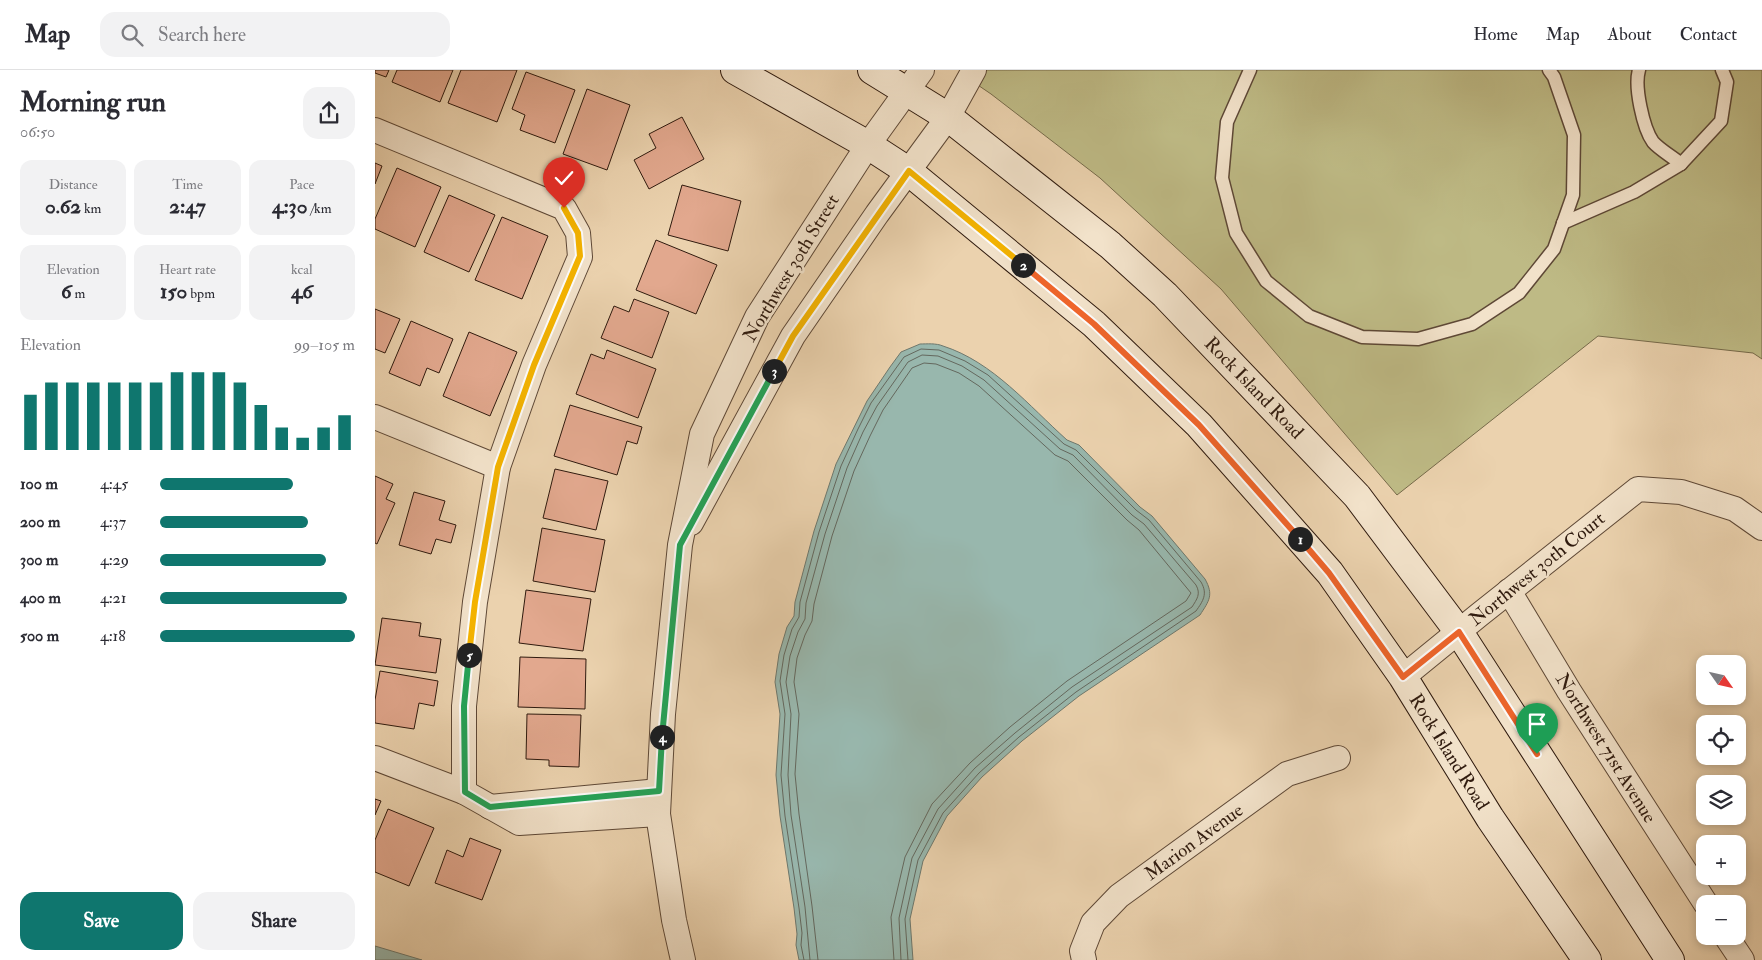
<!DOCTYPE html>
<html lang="en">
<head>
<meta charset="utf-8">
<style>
	:root { --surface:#fff; --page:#f2f2f3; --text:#2b2b33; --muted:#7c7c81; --line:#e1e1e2; --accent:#0f766e }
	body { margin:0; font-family:"IM FELL Double Pica",serif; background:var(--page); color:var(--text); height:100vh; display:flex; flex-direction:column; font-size:19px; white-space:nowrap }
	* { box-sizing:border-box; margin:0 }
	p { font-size:16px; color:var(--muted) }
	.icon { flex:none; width:28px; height:28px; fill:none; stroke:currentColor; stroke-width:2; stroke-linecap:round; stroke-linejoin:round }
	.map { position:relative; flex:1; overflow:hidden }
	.sheet { display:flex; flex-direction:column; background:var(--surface); width:375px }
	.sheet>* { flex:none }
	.needle { width:32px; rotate:124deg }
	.buttons { position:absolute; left:1321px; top:585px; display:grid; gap:10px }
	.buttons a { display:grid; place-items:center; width:50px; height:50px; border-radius:10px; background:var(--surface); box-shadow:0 2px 8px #0003; font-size:25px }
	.pin { position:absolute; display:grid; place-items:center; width:42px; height:42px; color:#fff; margin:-51px -21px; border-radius:50% 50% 50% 0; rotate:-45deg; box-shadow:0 0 5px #0007 }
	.pin .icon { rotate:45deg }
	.km { position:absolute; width:25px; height:25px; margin:-12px; border-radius:50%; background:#222; color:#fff; font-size:14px; line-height:25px; text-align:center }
	.round { display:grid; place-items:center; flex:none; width:52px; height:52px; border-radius:15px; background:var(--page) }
	.headline { display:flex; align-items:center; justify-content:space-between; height:85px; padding:0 20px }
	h1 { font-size:28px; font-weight:700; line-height:38px }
	.stats { display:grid; grid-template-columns:repeat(3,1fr); gap:8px; height:85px; padding:5px 20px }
	.stats div { display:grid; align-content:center; border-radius:12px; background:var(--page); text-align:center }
	.stats b { font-size:21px; font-weight:700 }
	.stats small { font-size:14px; font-weight:400 }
	.stats p { font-size:14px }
	.chart { height:140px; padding:10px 20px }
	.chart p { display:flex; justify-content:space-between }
	.chart svg { width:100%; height:90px; margin-top:5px; stroke:var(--accent); stroke-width:6 }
	.primary-button { display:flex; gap:10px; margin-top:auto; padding:10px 20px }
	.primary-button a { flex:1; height:58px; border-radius:15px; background:var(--accent); color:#fff; font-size:20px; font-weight:700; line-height:58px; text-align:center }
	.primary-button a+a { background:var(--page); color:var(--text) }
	ul { padding:0 20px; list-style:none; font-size:16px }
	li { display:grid; grid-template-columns:80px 60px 1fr; align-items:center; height:38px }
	li i { height:12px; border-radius:6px; background:var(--accent) }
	header { display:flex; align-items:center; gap:30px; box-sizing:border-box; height:70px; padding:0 25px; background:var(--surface); border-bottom:1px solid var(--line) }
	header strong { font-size:24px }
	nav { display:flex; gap:28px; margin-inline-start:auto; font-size:18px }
	.search { width:350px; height:45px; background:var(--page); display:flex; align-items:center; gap:12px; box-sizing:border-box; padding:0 18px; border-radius:15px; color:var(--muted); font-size:19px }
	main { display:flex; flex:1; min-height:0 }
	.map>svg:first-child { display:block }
	.green { fill:#beba85; stroke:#766a4a }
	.water { fill:#98b7ad; stroke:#6e786d }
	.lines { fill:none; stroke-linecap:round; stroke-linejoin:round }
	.shore { stroke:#64685e; stroke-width:1 }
	.building { fill:#e2a88e; stroke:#2f1a0e }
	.lane-casing { stroke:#5e4836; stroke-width:15 }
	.street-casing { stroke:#5e4836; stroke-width:26 }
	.secondary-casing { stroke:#2f1a0e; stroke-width:30 }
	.lane { stroke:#f2e2ca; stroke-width:12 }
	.street { stroke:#f2e2ca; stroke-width:24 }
	.secondary { stroke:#f2e2ca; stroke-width:28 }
	.split-1-casing { stroke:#fff; stroke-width:10 }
	.split-2-casing { stroke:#fff; stroke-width:10 }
	.split-3-casing { stroke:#fff; stroke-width:10 }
	.split-4-casing { stroke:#fff; stroke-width:10 }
	.split-5-casing { stroke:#fff; stroke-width:10 }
	.split-6-casing { stroke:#fff; stroke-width:10 }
	.split-1 { stroke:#f0652b; stroke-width:6 }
	.split-2 { stroke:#f0652b; stroke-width:6 }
	.split-3 { stroke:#f5b400; stroke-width:6 }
	.split-4 { stroke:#22a559; stroke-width:6 }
	.split-5 { stroke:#22a559; stroke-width:6 }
	.split-6 { stroke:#f5b400; stroke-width:6 }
	.labels { text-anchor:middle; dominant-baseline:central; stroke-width:5; stroke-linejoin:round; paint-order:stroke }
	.street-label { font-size:19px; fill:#2f1a0e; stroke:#f2e2ca }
</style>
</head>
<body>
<header>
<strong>Map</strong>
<div class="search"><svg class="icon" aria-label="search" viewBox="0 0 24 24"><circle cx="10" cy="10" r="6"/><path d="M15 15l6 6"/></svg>Search here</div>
<nav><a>Home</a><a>Map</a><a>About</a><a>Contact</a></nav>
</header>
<main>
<section class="sheet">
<div class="headline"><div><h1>Morning run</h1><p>06:50</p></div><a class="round"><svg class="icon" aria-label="share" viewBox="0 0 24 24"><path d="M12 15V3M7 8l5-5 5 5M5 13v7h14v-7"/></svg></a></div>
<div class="stats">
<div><p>Distance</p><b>0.62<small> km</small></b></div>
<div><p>Time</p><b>2:47</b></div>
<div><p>Pace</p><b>4:30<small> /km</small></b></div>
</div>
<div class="stats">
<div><p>Elevation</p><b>6<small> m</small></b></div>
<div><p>Heart rate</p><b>150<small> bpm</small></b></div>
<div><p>kcal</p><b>46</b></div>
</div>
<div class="chart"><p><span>Elevation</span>99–105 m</p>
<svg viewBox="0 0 160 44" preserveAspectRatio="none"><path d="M5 44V17M15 44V11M25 44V11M35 44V11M45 44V11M55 44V11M65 44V11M75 44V6M85 44V6M95 44V6M105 44V11M115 44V22M125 44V33M135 44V38M145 44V33M155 44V27"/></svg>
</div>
<ul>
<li><b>100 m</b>4:45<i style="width:68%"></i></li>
<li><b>200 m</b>4:37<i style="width:76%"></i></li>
<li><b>300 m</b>4:29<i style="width:85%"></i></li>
<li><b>400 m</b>4:21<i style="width:96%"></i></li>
<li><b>500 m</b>4:18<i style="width:100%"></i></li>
</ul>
<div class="primary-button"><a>Save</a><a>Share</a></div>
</section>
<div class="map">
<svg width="1387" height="890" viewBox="0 0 1387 890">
	<rect width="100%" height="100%" fill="#ebd2ae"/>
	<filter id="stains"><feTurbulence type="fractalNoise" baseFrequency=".004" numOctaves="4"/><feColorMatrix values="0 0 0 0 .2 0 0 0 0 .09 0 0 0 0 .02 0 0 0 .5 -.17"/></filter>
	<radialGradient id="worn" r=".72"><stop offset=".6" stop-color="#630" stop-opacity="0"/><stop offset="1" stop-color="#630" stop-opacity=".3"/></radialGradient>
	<path class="green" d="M585 0H1387V289L1378 283 1223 266 1022 425 846 219 725 108 616 24 594 9Z"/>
	<g class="water">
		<path d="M545 274C552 274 561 273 568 276 618 292 654 336 692 370L704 375 765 437 777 446 830 509C839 525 834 531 825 545L704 626 647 671 607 707 572 746 548 791 535 849 538 890H424L421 875 422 864 419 838 405 746 401 705 405 644 400 612 404 584 412 557 419 546 420 532 439 461 461 394 492 331 515 297 526 282Z"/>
		<path d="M0 876 47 890H0Z"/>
	</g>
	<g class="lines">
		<g class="shore">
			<path d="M429 890 426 875 427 863 424 838 410 746 406 705 410 644 405 611 409 585 417 559 424 547 425 532 444 462 466 396 483 359 496 333 529 287 546 279 564 280 590 291 613 305 689 374 701 380 761 440 774 450 826 512C833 524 828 531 821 541L701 622 644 667 604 703 568 743 543 790 530 849 533 890"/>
			<path d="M435 890 430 837 416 745 413 705 416 644 411 612 415 586 423 562 430 549 431 533 450 464 472 398 488 362 502 336 533 292 547 285 563 286 587 296 609 310 685 379 698 385 757 445 769 454 821 515C826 524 822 529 817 537L697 617 640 663 600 698 563 739 537 788 524 848 526 890"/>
			<path d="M443 890 437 836 424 744 420 704 424 644 419 612 422 588 430 565 437 551 439 534 457 466 479 401 495 366 508 340 537 298 549 293 561 294 584 303 604 316 680 385 693 391 752 450 764 460 816 523 811 531 692 611 635 657 595 693 557 734 530 787 516 847 519 890"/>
		</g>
	</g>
	<g class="building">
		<path d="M0 0H14L11 7 0 3Z"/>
		<path d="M22 0H78L65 32 17 12Z"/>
		<path d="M86 0H142L122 52 73 33Z"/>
		<path d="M151 2 200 20 180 73 145 60 150 45 137 39Z"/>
		<path d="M212 19 255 35 232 100 188 84Z"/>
		<path d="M307 47 329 89 274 119 259 90 281 78 274 64Z"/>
		<path d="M0 93 7 96 0 114Z"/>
		<path d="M22 98 66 117 40 177 0 159V149Z"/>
		<path d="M307 115 366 131 353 181 293 165Z"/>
		<path d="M74 125 120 145 94 202 49 182Z"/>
		<path d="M127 147 173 166 147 229 100 210Z"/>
		<path d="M281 170 342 195 321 244 261 220Z"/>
		<path d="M259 229 294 242 277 288 226 268 239 236 254 242Z"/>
		<path d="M0 239 25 249 10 283 0 279Z"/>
		<path d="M36 251 78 269 64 303 52 298 45 316 14 303Z"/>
		<path d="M94 262 142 282 115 346 68 326Z"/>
		<path d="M232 280 281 299 263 348 201 324 216 284 229 289Z"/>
		<path d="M195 335 267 357 262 374 252 371 242 405 179 386Z"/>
		<path d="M180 399 233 411 221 460 168 448Z"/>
		<path d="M0 406 18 414 11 429 20 433 2 474 0 473Z"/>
		<path d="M39 422 70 431 64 450 81 455 76 473 61 469 56 484 24 475Z"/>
		<path d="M167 458 230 470 220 522 158 511Z"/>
		<path d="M151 520 216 529 208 581 144 573Z"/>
		<path d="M7 548 46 553 44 566 66 569 61 603 0 595Z"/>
		<path d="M145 587 211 589 210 639 143 637Z"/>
		<path d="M5 601 63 611 59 636 44 633 39 659 0 653V630Z"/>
		<path d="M152 644 206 645 204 697 174 696V690L151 689Z"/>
		<path d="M0 729 6 731 0 745Z"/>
		<path d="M13 739 59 758 34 816 0 802V770Z"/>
		<path d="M95 768 126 780 107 830 60 813 72 780 88 787Z"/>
	</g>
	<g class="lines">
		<g class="lane-casing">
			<g id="lane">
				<path d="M875 0 852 52 847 108 861 163 891 211 934 246 987 267 1043 269 1097 254 1144 223 1179 179 1198 125 1199 65 1179 7 1174 0"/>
				<path d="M1264 0C1259 16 1268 58 1278 72 1285 80 1298 87 1306 94"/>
				<path d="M1188 153 1259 122 1306 94 1346 51 1352 12 1347 0"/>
			</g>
		</g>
		<g class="street-casing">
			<g id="street">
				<path d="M0 60 189 138 203 163 205 187 159 295 123 397 100 532 89 636V722"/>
				<path d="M0 347 123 397"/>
				<path d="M316 453 418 266 502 144 573 47 599 0"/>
				<path d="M1134 521 1194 621 1331 834"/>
				<path d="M1028 607 1104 545 1263 419 1306 422 1360 439 1387 458"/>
				<path d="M0 688 89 722 144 753 283 744"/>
				<path d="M115 737 284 721"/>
				<path d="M1351 866 1367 890"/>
				<path d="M308 890 299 850 283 744 288 644 305 475 327 364 382 247 493 75 547 0"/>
				<path d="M709 890 707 881 718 853 744 826 912 704 963 688"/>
			</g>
		</g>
		<g class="secondary-casing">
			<g id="secondary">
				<path d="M360 0 493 75 533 101 719 254 824 355 955 503 1028 607 1115 748 1212 890"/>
				<path d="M497 0 573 47 735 175 790 225 982 426 1084 562 1295 890"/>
			</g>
		</g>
		<use href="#lane" class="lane"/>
		<use href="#street" class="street"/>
		<use href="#secondary" class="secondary"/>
	</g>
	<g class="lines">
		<g class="split-1-casing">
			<path id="split-1" d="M925 469 954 503 1028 607 1084 562 1162 684"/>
		</g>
		<g class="split-2-casing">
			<path id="split-2" d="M648 195 719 254 824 355 925 469"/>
		</g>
		<g class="split-3-casing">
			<path id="split-3" d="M399 301 418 266 534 101 648 195"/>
		</g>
		<g class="split-4-casing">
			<path id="split-4" d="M287 667 305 475 399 301"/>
		</g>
		<g class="split-5-casing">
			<path id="split-5" d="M94 585 89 636 90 722 115 737 284 721 287 667"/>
		</g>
		<g class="split-6-casing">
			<path id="split-6" d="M94 585 100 532 123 397 159 295 205 186 203 163 189 138"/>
		</g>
		<use href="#split-1" class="split-1"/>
		<use href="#split-2" class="split-2"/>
		<use href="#split-3" class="split-3"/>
		<use href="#split-4" class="split-4"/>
		<use href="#split-5" class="split-5"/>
		<use href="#split-6" class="split-6"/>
	</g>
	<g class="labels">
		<g class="street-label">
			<text transform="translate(416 198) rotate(-59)">Northwest 30th Street</text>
			<text transform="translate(879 318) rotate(46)">Rock Island Road</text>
			<text transform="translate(1162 499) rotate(-39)">Northwest 30th Court</text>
			<text transform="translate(1231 678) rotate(58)">Northwest 71st Avenue</text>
			<text transform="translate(1074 682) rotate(58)">Rock Island Road</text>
			<text transform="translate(819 772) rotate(-36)">Marion Avenue</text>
		</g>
	</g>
	<rect width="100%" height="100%" filter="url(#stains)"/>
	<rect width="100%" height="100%" fill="url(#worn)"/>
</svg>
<div class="buttons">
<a><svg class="needle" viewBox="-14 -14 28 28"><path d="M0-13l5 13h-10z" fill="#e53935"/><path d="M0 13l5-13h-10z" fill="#7c7c81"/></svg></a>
<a><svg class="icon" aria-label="locate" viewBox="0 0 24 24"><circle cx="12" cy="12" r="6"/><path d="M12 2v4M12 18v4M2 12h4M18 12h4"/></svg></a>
<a><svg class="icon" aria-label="layers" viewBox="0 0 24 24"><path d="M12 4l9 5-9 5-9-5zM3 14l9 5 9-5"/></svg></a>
<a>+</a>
<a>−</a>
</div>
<div class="pin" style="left:1162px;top:684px;background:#1e9e55"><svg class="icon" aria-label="arrive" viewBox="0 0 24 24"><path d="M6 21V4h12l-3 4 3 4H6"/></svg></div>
<div class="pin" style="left:189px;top:138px;background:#d93025"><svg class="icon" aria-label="check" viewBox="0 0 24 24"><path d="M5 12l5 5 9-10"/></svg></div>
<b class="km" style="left:925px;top:469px">1</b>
<b class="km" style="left:648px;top:195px">2</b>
<b class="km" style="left:399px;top:301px">3</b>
<b class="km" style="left:287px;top:667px">4</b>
<b class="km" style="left:94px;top:585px">5</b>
</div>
</main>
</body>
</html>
